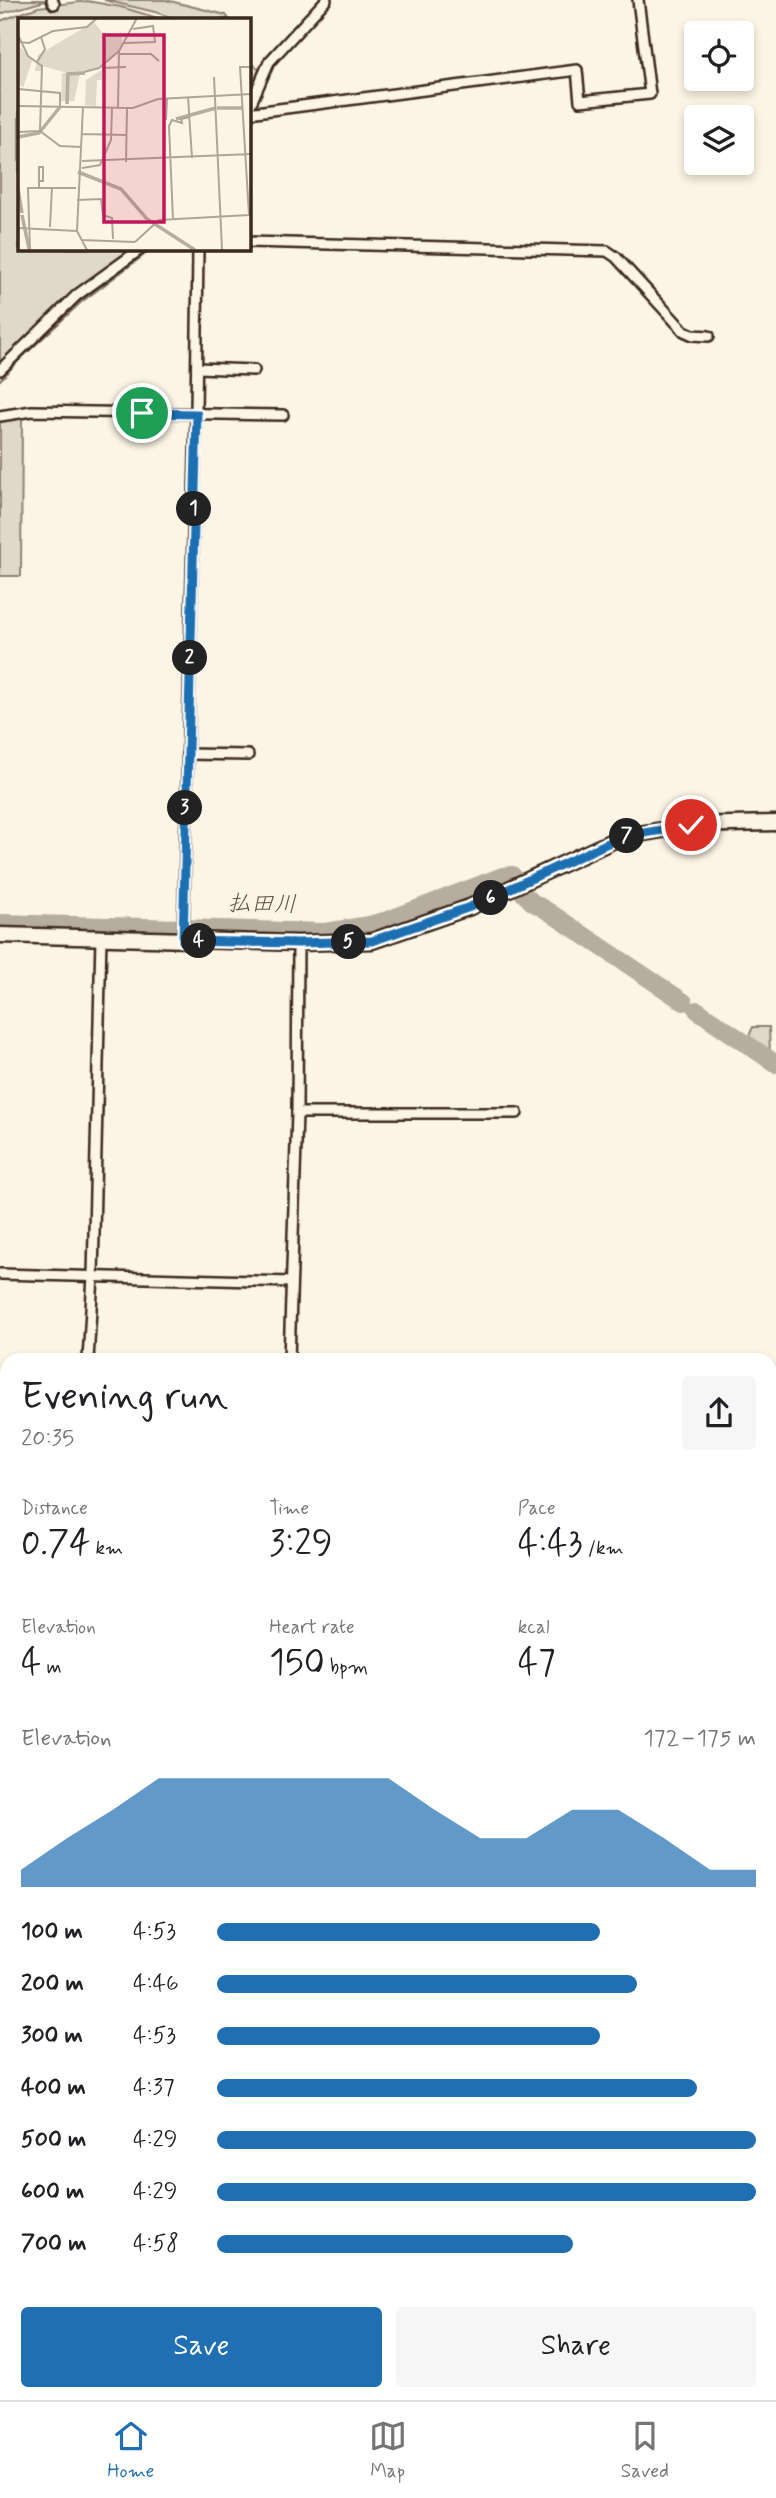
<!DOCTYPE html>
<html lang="en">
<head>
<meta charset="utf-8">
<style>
	:root { --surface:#fff; --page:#f6f6f6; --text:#202124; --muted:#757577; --line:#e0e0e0; --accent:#1f6fb2 }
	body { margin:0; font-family:Mynerve,"Klee One",sans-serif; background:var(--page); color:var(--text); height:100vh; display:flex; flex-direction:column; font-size:26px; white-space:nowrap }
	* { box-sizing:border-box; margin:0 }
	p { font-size:23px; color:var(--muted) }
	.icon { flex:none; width:38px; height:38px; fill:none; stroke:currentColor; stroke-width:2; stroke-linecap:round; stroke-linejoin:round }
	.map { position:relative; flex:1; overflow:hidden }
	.drawer { position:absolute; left:0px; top:1353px; width:777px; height:1048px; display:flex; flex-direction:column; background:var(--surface); border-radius:21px 21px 0 0; box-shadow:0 4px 10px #0003 }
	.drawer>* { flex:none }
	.buttons { position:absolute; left:684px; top:21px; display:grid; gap:14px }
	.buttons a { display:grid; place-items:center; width:70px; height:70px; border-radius:7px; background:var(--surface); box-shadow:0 4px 10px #0003; font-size:35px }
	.pin { position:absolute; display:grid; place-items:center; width:60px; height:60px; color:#fff; margin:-30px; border:4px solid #fff; border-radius:50%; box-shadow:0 2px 7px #0007 }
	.km { position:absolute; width:35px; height:35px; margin:-18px; border-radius:50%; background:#222; color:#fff; font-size:19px; line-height:35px; text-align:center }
	.round { display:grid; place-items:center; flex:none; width:74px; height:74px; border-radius:7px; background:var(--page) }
	.summary { display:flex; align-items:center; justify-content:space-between; height:119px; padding:0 21px }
	h1 { font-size:38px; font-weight:600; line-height:52px }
	.stats { display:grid; grid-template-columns:repeat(3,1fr); gap:10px; height:119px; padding:7px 21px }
	.stats div { display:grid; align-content:center }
	.stats b { font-size:35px; font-weight:600 }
	.stats small { font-size:19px; font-weight:400 }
	.stats p { font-size:19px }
	.chart { height:196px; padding:14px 21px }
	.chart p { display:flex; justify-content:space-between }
	.chart svg { width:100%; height:126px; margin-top:7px; fill:var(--accent); opacity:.7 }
	.button { display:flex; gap:14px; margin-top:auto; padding:14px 21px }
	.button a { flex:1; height:80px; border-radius:7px; background:var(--accent); color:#fff; font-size:28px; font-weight:600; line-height:80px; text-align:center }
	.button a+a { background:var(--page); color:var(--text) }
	ul { padding:0 21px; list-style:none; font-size:23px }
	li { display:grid; grid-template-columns:112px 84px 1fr; align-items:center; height:52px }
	li i { height:18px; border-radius:9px; background:var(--accent) }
	.tabs { display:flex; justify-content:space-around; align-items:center; height:98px; border-top:2px solid var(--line); background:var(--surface); font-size:19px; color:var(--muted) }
	.tabs a { display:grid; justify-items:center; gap:4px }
	.tabs .current { color:var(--accent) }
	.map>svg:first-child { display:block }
	.green { fill:#e0d8c8; stroke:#8e8173; stroke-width:2 }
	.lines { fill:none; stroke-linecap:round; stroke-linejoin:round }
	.stream { stroke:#85796b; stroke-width:2.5 }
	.river { stroke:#b7ad9e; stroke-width:18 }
	.street-casing { stroke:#3b2a1e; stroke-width:14 }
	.secondary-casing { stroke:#3b2a1e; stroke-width:18 }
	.primary-casing { stroke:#3b2a1e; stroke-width:19 }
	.street { stroke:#fcf5e5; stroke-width:9 }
	.secondary { stroke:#fcf5e5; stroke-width:12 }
	.primary { stroke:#fcf5e5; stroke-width:14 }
	.route-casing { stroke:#fff; stroke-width:14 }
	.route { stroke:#1f6fb2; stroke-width:9 }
	.labels { text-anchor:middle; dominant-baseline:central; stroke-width:7; stroke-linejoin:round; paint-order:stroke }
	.water-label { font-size:23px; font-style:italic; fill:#605144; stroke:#fcf5e5 }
	.inset-river { fill:none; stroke:#b7ad9e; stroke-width:3.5 }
	.inset-road { fill:none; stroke:#afa495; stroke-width:2 }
	.view { fill:#c2185b; fill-opacity:0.15; stroke:#c2185b; stroke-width:3.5 }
	.inset-edge { fill:none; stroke:#3b2a1e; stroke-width:3.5 }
</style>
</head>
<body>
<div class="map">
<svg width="776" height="2400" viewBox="0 0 776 2400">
	<rect width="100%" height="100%" fill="#fcf5e5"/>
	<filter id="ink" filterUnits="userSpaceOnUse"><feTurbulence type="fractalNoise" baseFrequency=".0143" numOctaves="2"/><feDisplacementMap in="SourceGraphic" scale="14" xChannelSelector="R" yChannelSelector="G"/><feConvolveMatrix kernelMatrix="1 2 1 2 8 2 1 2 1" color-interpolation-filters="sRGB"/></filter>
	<g filter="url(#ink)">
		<g class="green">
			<path d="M0 0H45V1L0 14Z"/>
			<path d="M104 0H166L226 15 229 19H176L155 12Z"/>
			<path d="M87 1 121 7 161 19H19V248L142 249 77 295 0 370V21L38 7Z"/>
			<path d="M249 61 263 72 249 110Z"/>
			<path d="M22 416 21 576H0V421Z"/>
			<path d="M753 1027H769L770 1054 748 1038Z"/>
		</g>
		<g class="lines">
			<path class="stream" d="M0 380 21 358 81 302 153 248"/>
			<g class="river">
				<path d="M523 893 532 902 546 910 684 1002"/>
				<path d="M0 923 325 932 369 925 388 920 503 876 512 875 514 878"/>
				<path d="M697 1010 776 1064"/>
				<path d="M0 1899 7 1902"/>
				<path d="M602 2394 610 2400"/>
			</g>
			<g class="street-casing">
				<g id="street">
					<path d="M52 0 54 4"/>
					<path d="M248 110 269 62 326 0"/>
					<path d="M248 113 577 70 580 101 650 94 638 0"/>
					<path d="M248 242 607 251 616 257 684 331 693 335 709 336"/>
					<path d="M197 368 254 370"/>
					<path d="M0 370 77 295 142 248"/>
					<path d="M0 416 32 411 283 415"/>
					<path d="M187 754 248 755"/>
					<path d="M183 941 196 414 198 248"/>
					<path d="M297 1113H517"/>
					<path d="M0 1274 291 1282"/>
					<path d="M88 1360 93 1276 101 937"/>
					<path d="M289 1360 297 1113 298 943"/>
					<path d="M0 1520 7 1506"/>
					<path d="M0 1627 7 1628"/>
					<path d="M770 2292 776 2291"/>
					<path d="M0 2321H7"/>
					<path d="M770 2385 776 2384"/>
					<path d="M111 2394V2400"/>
					<path d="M678 2400 684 2394"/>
				</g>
			</g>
			<g class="secondary-casing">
				<path id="secondary" d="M770 1604H776"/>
			</g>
			<g class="primary-casing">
				<path id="primary" d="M0 935 298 943 372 941 470 907 621 837 691 825 776 823"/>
			</g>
			<use href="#street" class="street"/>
			<use href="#secondary" class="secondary"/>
			<use href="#primary" class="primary"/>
		</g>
	</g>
	<g class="lines" filter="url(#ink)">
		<g class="route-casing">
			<path id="route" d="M142 413 197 414 183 941 298 943 372 941 470 907 621 837 691 825"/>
		</g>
		<use href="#route" class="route"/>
	</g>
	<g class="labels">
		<g class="water-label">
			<text transform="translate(262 905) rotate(1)">払田川</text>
		</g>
	</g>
	<g transform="translate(18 18)">
		<rect width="233" height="233" fill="#fcf5e5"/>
		<path d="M76 4 84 14 104 18V30L85 47 62 56 56 83H43L44 55H49L24 48 23 53H17L20 37ZM0 26 14 43 5 70 0 64ZM88 49V62H79L78 88 67 87 68 62Z" fill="#e0d8c8"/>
		<path class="inset-river" d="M49 86 50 56 67 55M199 90H224M158 101 198 90M0 119 21 115 42 89M60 154 103 171 129 201 177 232M0 171 4 195M4 197 11 231"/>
		<path class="inset-road" d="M0 17 10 38 24 48 22 113 42 128 64 129M0 24 11 25 35 13 69 9 79 0M106 25 137 24 135 8 115 11M102 36H133L141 43M19 44 27 31 23 19M84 50 108 49M66 54 81 50 101 33 119 0M196 59 204 232M0 71 42 75V89M170 79 174 140M0 88 115 90 140 81 233 76M65 89 59 213 69 232M100 90 101 33M148 102 149 81M0 114 22 113M64 116 108 117M64 143 233 136M108 144 109 90M64 150 82 147 93 122 94 90M21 163H25V149H21V169M59 182 83 181 85 197 94 200 95 221M231 197 222 49H233M155 202 151 108 154 102 164 105 163 101 172 99M32 209 34 169M0 210 59 213M63 222 117 224M117 224 141 202 231 197M12 232 10 170H58"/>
		<path class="view" d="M86 17H146V204H86Z"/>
		<rect width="233" height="233" class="inset-edge"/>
	</g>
</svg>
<div class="buttons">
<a><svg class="icon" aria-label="locate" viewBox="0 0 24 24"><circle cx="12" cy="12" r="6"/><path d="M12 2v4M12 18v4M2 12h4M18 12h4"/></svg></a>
<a><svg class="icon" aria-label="layers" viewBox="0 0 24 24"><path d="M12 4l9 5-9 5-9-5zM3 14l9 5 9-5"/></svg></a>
</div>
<div class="pin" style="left:142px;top:413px;background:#1e9e55"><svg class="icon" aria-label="arrive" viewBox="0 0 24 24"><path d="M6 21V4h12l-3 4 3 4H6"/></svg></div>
<div class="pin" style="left:691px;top:825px;background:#d93025"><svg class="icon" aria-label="check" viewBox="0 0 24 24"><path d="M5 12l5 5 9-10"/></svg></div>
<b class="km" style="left:194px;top:509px">1</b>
<b class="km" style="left:190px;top:658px">2</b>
<b class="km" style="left:185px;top:808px">3</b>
<b class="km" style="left:199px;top:941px">4</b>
<b class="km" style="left:349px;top:942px">5</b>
<b class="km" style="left:491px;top:898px">6</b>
<b class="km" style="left:627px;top:836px">7</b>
<section class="drawer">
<div class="summary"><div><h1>Evening run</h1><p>20:35</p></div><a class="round"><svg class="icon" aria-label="share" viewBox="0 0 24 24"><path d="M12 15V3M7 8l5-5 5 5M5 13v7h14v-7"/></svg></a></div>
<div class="stats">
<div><p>Distance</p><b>0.74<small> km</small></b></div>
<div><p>Time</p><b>3:29</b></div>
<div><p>Pace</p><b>4:43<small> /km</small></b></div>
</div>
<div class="stats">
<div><p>Elevation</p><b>4<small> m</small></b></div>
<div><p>Heart rate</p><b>150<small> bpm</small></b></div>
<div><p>kcal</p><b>47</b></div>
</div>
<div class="chart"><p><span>Elevation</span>172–175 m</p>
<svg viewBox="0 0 160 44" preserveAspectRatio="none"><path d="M0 44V38L10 27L20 17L30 6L40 6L50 6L60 6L70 6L80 6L90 17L100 27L110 27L120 17L130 17L140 27L150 38L160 38V44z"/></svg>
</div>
<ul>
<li><b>100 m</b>4:53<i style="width:71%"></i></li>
<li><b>200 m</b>4:46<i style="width:78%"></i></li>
<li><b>300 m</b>4:53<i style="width:71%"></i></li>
<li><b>400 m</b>4:37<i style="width:89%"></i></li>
<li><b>500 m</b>4:29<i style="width:100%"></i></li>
<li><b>600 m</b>4:29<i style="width:100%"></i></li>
<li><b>700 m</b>4:58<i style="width:66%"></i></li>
</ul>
<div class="button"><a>Save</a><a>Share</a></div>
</section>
</div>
<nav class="tabs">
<a class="current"><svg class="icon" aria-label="home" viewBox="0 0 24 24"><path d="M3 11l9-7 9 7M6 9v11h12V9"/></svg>Home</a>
<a><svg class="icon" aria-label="map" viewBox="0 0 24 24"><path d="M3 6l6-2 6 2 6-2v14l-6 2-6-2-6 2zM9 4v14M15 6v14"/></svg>Map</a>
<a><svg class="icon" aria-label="saved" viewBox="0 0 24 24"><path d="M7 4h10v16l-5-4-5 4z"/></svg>Saved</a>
</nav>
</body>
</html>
